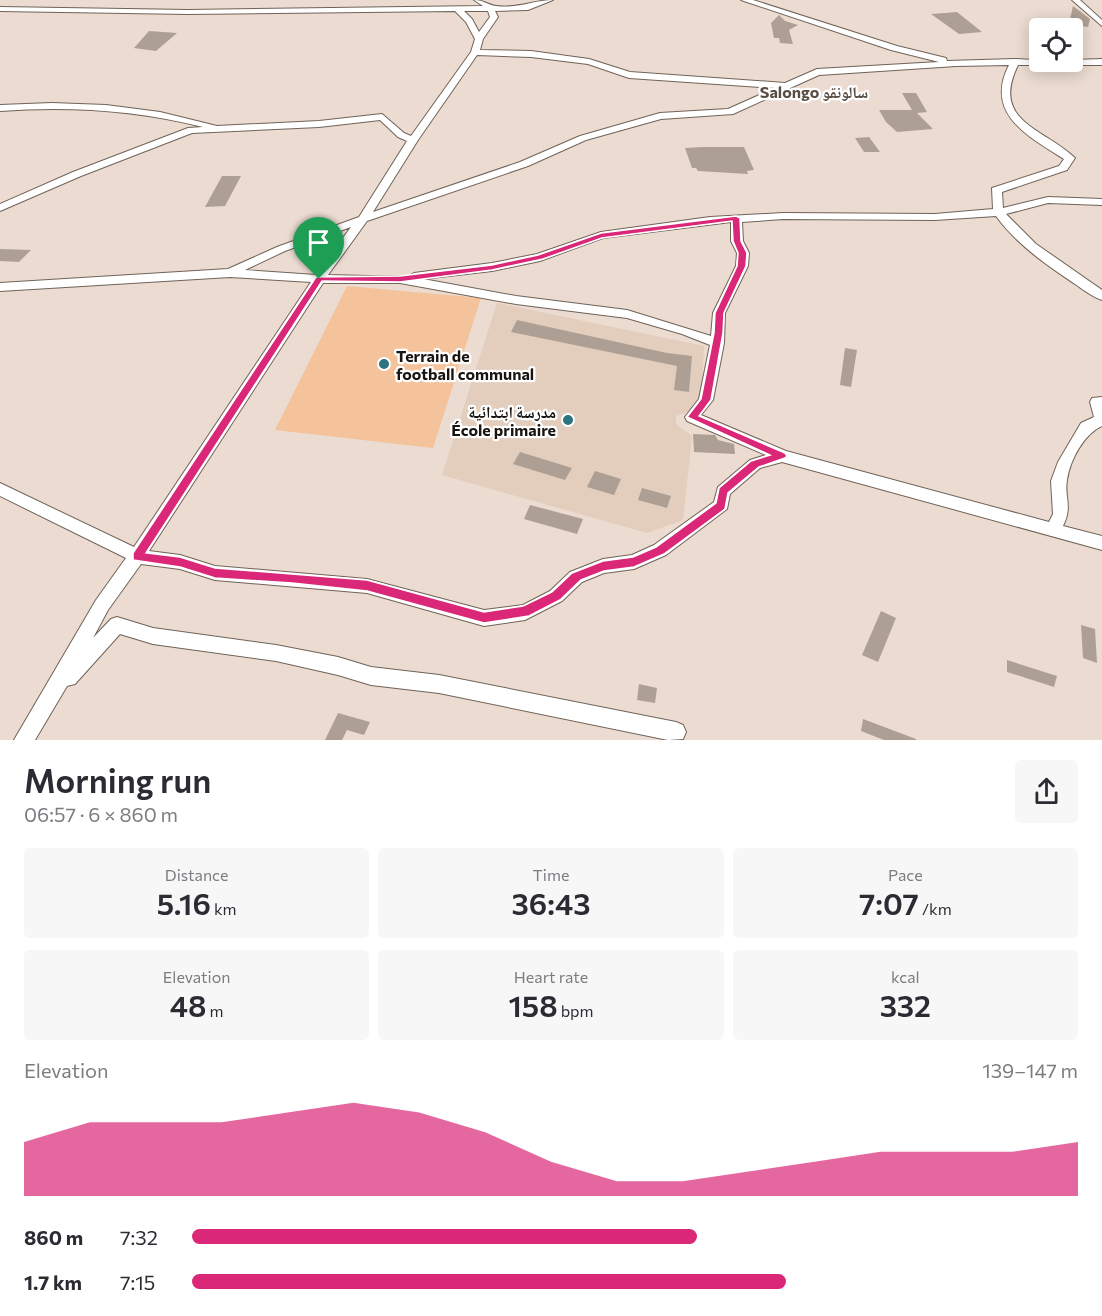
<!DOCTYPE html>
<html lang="en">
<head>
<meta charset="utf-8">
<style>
	:root { --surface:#fff; --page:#f7f7f7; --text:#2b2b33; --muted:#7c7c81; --accent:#db2777 }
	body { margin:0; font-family:Commissioner,"Noto Naskh Arabic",sans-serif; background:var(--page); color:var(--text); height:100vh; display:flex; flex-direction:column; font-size:22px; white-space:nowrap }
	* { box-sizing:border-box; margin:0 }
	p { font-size:20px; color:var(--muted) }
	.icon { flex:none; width:33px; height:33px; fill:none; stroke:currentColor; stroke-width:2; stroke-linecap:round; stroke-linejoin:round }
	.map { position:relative; height:740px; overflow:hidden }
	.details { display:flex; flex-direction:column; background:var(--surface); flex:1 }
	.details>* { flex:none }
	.fabs { position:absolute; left:1029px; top:18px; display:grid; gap:12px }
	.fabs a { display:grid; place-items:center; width:54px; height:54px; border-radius:6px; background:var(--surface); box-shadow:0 3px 15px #0003; font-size:30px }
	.pin { position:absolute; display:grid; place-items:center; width:51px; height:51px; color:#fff; margin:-62px -26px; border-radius:50% 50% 50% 0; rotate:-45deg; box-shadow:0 0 6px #0007 }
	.pin .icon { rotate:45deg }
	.round { display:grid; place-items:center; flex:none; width:63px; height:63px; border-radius:6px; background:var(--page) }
	.summary { display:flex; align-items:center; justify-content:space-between; height:102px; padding:0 24px }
	h1 { font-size:33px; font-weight:600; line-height:45px }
	.figures { display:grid; grid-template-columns:repeat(3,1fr); gap:9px; height:102px; padding:6px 24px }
	.figures div { display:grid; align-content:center; border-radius:6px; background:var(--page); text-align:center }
	.figures b { font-size:30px; font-weight:600 }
	.figures small { font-size:16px; font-weight:400 }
	.figures p { font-size:16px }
	.chart { height:168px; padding:12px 24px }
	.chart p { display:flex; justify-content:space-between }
	.chart svg { width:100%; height:108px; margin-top:6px; fill:var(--accent); opacity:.7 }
	ul { padding:0 24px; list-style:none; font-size:20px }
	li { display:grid; grid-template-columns:96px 72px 1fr; align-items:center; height:45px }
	li i { height:15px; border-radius:8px; background:var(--accent) }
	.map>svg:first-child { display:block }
	.built { fill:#e3cdbd }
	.green { fill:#f4c39c }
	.building { fill:#ae9f94 }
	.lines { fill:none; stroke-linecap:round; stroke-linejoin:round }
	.minor-casing { stroke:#706358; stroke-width:2 }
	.minor { fill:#fff; fill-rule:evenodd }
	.route { fill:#db2777; stroke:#fff; stroke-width:1.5; fill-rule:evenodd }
	.poi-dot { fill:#2d7480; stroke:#fff; stroke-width:2 }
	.labels { text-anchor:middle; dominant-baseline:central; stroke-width:4.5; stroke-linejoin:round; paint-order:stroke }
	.far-quarter-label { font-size:16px; font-weight:bold; fill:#5a4e44; stroke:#fff }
	.poi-label { font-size:16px; font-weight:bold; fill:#19140f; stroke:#fff; text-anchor:start }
</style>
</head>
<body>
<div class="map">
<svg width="1102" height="740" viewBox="0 0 1102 740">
	<rect width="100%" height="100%" fill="#ebdbd0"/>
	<path class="built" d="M497 303 704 346 701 399 695 410 676 416V424L692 436 683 520 647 533 442 475Z"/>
	<path class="green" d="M347 286 481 298 433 448 275 430Z"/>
	<g class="building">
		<path d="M1073 6 1090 19 1088 27 1069 24Z"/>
		<path d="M957 12 982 32 959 34 931 14Z"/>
		<path d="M779 15 785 21 798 25 789 30 793 44 780 43 779 38H774L771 23Z"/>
		<path d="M149 31 177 33 156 51 134 48Z"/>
		<path d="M902 93H916L927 112 917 113 933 129 897 132 886 122 879 110H912Z"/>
		<path d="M869 137 880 152H864L855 138Z"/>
		<path d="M703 147H744L754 170 747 171 748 174 698 171 696 168H692L685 148Z"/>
		<path d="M222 176H241L225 206 205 207Z"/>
		<path d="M0 249 31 250 19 262 0 261Z"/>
		<path d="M517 320 667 353 692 356 689 392 674 390 677 366 511 332Z"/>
		<path d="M845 348 857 350 851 387 840 385Z"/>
		<path d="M693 434 715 435 718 440 734 444 735 454 694 452Z"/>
		<path d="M520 452 572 468 565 480 513 464Z"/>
		<path d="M595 471 621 479 614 495 587 487Z"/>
		<path d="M642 488 671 496 667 508 638 500Z"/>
		<path d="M530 505 583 519 577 534 524 519Z"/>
		<path d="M881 611 896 618 878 662 862 655Z"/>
		<path d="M1081 625 1095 629 1097 663 1083 658Z"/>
		<path d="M1007 660 1057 676 1054 687 1007 672Z"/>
		<path d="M639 684 657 688 655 703 637 700Z"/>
		<path d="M338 713 370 722 364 735 347 730 342 740H325Z"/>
		<path d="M863 719 916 739V740H884L861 731Z"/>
	</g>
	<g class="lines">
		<g class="minor-casing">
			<g id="minor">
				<path d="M474 0C484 0 488 5 496 6 517 9 534 0 553 0L528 10 495 11 498 17 483 39 480 50 531 51 589 59 630 72 785 83 817 69 939 62 891 50 741 0H753L897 46 946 58 947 61 1015 59 1072 62V60L1102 59V65H1018C990 122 1044 128 1075 158L1067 170 1002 192 1003 208 1048 197 1102 199V205L1048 203 1006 214 1036 244 1102 290V300C1093 297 1085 291 1078 286 1048 266 1017 245 996 216L935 220 783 219 742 222 743 241 749 253 748 266 725 313 724 343 713 400 701 415 786 451 1049 522 1053 514 1051 481 1058 462 1081 423 1094 417 1090 402 1092 398 1102 397V426C1084 434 1070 460 1067 480 1064 498 1073 506 1063 526L1102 536V550L782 462 760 468 730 494 727 509 666 555 634 569 604 573 582 582 562 601 525 620 484 626 367 593 215 580 180 569 141 564 108 610 93 638 111 619 117 617 153 628 276 645 338 657 371 667 439 675 676 722 683 725 686 732 683 739 668 740 439 693 371 685 338 675 276 661 153 644 120 634 75 684 67 686 35 740H14L96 600 126 558 0 496V483L134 547 311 282 230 277 0 291V283L228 269 277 247 359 217 407 141 398 137 380 120 319 127 192 133 81 176 0 211V204L73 172 188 128 203 127C136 110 68 106 0 111V105L52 103 106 105 160 112 217 126 319 121 382 114 404 133 411 136 471 52 475 39 466 22 455 11 188 14 0 11V7L188 10 483 6ZM464 11H488L490 17 479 32 472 19ZM477 55 531 57 588 64 629 78 775 88 728 109 660 113 580 136 520 162 373 212 418 140ZM1009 65C984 114 1028 136 1064 159L1059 166 992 188 993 209 935 214 783 213 710 217 601 232 537 254 492 263 414 273 408 277 328 275 367 221 528 166 586 140 661 119 733 114 819 75 956 66ZM731 222V241L737 253 736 266 713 313 711 336 627 310 516 296 423 279 492 271 540 261 603 238ZM351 227 316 275 245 270 285 251ZM323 283H400L516 304 627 318 682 334 710 345 699 399 685 417 687 421 766 455 750 460 718 487 714 502 654 545 632 555 603 559 570 572 550 591 523 605 484 610 367 579 215 566 180 555 149 551Z"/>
				<path d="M1072 0H1080L1102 20V26Z"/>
			</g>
		</g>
		<use href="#minor" class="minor"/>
	</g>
	<path class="route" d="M736 216 740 218 741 241 747 253 746 266 724 313 723 333 711 400 699 416 785 453 787 456 785 458 759 467 728 493 725 509 664 554 634 567 604 571 581 580 560 600 529 616 484 623 367 591 292 583 215 578 180 567 133 560V553L316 277 400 276 492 265 538 255 601 233ZM732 221 733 241 738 253 737 266 715 313 714 333 701 399 687 417 770 455 751 461 719 488 716 503 656 547 633 557 603 561 572 573 552 592 523 606 484 612 367 580 215 568 180 557 146 553 322 281 400 282 492 270 543 259 602 238Z"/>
	<g class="poi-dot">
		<circle cx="384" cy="364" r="6"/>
		<circle cx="568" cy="420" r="6"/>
	</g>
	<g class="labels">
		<g class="far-quarter-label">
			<text x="814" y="91">Salongo سالونقو</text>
		</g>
		<g class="poi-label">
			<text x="396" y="355">Terrain de<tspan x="396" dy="18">football communal</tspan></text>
			<text x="556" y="411" text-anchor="end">مدرسة ابتدائية<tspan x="556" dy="18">École primaire</tspan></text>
		</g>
	</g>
</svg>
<div class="fabs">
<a><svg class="icon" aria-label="locate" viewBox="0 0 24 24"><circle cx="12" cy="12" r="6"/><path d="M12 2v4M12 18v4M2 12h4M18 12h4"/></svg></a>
</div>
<div class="pin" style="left:319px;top:279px;background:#1e9e55"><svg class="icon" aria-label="arrive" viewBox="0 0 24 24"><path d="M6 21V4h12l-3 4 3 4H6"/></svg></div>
</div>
<section class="details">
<div class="summary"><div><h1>Morning run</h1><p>06:57 · 6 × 860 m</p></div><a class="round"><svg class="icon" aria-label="share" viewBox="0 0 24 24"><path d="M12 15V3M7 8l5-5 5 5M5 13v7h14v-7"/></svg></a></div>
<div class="figures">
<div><p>Distance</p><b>5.16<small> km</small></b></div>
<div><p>Time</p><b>36:43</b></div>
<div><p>Pace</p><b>7:07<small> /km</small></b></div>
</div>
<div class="figures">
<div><p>Elevation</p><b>48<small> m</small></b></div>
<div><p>Heart rate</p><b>158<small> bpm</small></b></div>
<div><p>kcal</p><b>332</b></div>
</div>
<div class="chart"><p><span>Elevation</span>139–147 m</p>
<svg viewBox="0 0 160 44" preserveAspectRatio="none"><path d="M0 44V22L10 14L20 14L30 14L40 10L50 6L60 10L70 18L80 30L90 38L100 38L110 34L120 30L130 26L140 26L150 26L160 22V44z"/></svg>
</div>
<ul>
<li><b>860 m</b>7:32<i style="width:57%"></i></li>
<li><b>1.7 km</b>7:15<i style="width:67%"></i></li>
</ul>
</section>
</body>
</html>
